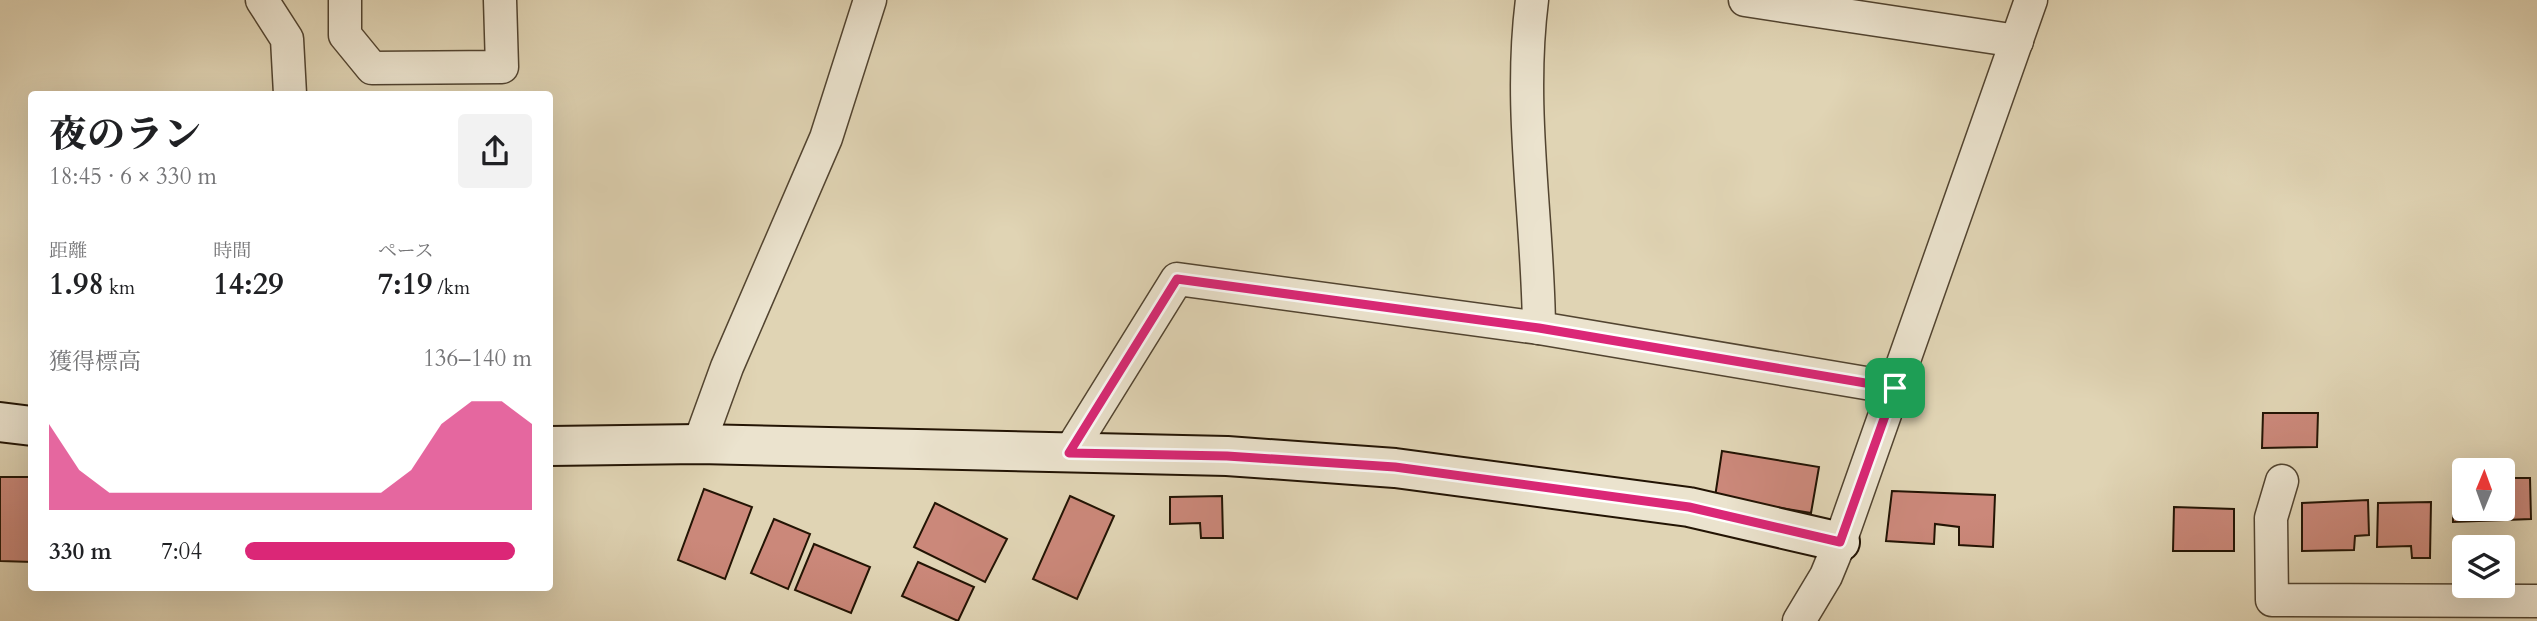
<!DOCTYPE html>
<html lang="ja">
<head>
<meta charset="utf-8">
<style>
	:root { --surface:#fff; --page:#f2f2f2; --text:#202124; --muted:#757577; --accent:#db2777 }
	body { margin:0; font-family:Cardo,"Noto Serif JP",serif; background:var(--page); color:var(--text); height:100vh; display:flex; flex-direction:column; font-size:26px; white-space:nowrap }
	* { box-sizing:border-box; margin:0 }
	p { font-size:23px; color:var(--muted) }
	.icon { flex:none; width:38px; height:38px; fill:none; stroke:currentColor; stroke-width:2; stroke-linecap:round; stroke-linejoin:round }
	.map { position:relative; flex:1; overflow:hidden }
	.sheet { position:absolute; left:28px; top:91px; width:525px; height:500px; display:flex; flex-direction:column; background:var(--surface); border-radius:7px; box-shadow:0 7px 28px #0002 }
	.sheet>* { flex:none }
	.needle { width:46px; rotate:1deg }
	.tools { position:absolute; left:2452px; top:458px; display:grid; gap:14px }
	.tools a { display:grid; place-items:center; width:63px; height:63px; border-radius:7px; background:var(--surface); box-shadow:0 7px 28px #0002; font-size:35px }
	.pin { position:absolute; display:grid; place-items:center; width:60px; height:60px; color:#fff; margin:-30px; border-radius:14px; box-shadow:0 4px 10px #0006 }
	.round { display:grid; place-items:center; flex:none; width:74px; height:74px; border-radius:7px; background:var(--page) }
	.overview { display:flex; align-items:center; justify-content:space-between; height:119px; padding:0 21px }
	h1 { font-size:38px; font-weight:800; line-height:52px }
	.metrics { display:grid; grid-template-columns:repeat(3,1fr); gap:10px; height:119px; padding:7px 21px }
	.metrics div { display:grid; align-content:center }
	.metrics b { font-size:30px; font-weight:800 }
	.metrics small { font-size:19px; font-weight:400 }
	.metrics p { font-size:19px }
	.chart { height:196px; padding:14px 21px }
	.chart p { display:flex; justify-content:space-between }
	.chart svg { width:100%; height:126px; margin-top:7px; fill:var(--accent); opacity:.7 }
	ul { padding:0 21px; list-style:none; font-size:23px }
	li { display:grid; grid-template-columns:112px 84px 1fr; align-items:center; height:52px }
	li i { height:18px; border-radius:9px; background:var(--accent) }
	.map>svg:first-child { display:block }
	.building { fill:#cb887a; stroke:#231404; stroke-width:2 }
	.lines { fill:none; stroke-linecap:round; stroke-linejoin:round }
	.street-casing { stroke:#524430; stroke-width:35 }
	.secondary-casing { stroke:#231404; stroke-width:42 }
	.street { stroke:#ebe3ce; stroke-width:32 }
	.secondary { stroke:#ebe3ce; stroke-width:38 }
	.route-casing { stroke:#fff; stroke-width:14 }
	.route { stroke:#db2777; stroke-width:9 }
</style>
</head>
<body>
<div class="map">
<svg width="2537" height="621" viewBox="0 0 2537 621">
	<rect width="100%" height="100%" fill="#e0d4b4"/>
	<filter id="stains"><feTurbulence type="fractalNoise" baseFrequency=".00286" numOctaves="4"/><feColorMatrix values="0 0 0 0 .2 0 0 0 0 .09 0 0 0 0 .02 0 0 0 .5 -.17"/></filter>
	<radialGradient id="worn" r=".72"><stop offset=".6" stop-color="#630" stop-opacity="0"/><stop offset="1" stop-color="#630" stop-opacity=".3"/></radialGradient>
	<g class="building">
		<path d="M2263 413H2318L2317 447 2262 448Z"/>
		<path d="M1722 451 1819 467 1811 513 1715 497Z"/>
		<path d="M0 477H31L32 562 0 561Z"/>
		<path d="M2453 478H2464V509H2502V478H2530L2531 519 2453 522Z"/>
		<path d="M704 489 752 507 725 579 678 560Z"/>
		<path d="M1892 491 1995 495 1993 547 1959 545V527L1935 524 1934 544 1886 541Z"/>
		<path d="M1070 496 1114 516 1077 599 1033 579Z"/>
		<path d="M1222 496 1223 538H1201L1200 523 1170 524V497Z"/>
		<path d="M2368 500 2369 535 2355 536 2354 550 2302 551V503Z"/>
		<path d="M2431 502 2430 558H2412L2411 546 2377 547 2378 503Z"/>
		<path d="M935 503 1007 539 985 582 914 547Z"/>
		<path d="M2174 507 2234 509V551H2173Z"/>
		<path d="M774 519 810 534 788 589 751 573Z"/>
		<path d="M814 544 870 567 851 613 795 590Z"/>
		<path d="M918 562 974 587 958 621 902 596Z"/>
		<path d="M184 588H318V590Z"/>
	</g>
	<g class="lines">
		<g class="street-casing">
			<g id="street">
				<path d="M262 0 287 39 290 94"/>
				<path d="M345 0V35L372 68 502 67 500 0"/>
				<path d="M1532 0C1518 109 1538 219 1539 328"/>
				<path d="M1745 0 2017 41"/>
				<path d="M699 444 727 367 826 138 870 0"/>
				<path d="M1069 453 1177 279 1539 328 1895 388"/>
				<path d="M2282 481 2271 518 2272 600 2537 601"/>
				<path d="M1799 621 1826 576 1840 542 2031 0"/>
			</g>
		</g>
		<g class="secondary-casing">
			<g id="secondary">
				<path d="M0 422 32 426"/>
				<path d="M550 446 699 444 1227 456 1395 468 1689 507 1840 542"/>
			</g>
		</g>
		<use href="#street" class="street"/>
		<use href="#secondary" class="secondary"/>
	</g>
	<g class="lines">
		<g class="route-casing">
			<path id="route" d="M1177 279 1539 328 1895 388 1840 542 1689 507 1395 467 1227 456 1069 453Z"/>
		</g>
		<use href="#route" class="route"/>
	</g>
	<rect width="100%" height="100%" filter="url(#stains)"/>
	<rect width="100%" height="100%" fill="url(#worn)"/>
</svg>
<div class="tools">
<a><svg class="needle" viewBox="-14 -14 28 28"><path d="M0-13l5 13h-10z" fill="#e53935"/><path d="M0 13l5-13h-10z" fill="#757577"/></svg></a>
<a><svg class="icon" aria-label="layers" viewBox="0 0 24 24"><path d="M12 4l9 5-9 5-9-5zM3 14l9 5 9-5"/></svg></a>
</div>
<div class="pin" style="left:1895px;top:388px;background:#1e9e55"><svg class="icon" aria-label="arrive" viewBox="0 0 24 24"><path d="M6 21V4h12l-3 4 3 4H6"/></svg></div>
<section class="sheet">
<div class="overview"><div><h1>夜のラン</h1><p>18:45 · 6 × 330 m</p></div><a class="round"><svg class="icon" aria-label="share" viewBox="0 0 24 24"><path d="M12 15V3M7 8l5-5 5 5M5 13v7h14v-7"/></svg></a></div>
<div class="metrics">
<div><p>距離</p><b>1.98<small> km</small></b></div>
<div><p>時間</p><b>14:29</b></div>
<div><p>ペース</p><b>7:19<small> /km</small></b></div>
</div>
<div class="chart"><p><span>獲得標高</span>136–140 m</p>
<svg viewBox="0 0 160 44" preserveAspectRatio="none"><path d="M0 44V14L10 30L20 38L30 38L40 38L50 38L60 38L70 38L80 38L90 38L100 38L110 38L120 30L130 14L140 6L150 6L160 14V44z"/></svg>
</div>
<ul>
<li><b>330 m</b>7:04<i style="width:94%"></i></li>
</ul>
</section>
</div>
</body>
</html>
